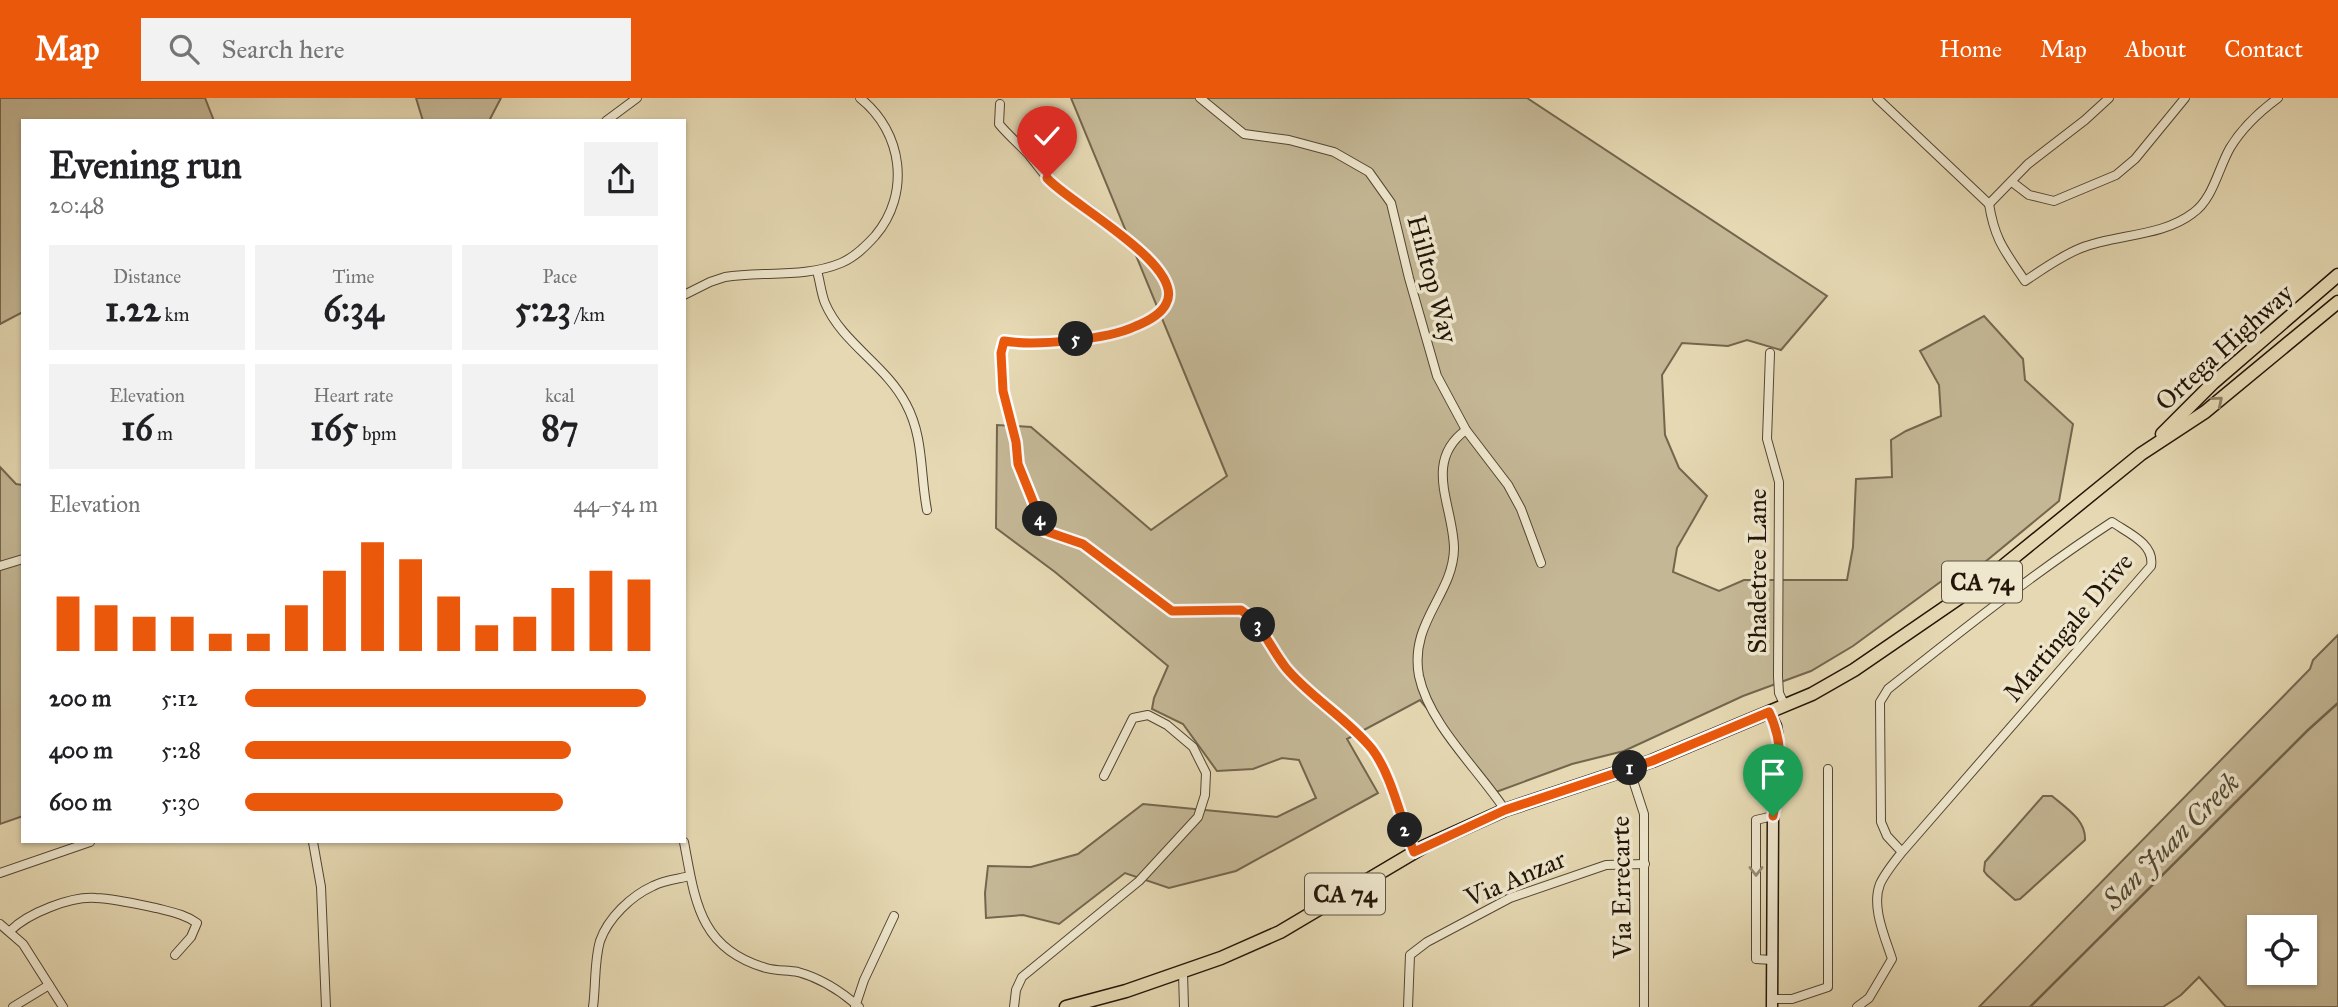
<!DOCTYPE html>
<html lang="en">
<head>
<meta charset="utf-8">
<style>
	:root { --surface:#fff; --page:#f2f2f2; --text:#202124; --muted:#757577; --accent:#ea580c }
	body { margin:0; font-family:"IM FELL Great Primer",serif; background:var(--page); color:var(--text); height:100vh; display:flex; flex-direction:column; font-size:26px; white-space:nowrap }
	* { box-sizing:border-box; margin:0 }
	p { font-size:23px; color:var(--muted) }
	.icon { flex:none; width:38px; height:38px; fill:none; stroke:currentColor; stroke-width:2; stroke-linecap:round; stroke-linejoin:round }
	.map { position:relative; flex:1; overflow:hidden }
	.panel { position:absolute; left:21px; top:21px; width:665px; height:724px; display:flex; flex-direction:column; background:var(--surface); border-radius:0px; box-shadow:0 2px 5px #0004 }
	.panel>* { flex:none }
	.controls { position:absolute; left:2247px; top:817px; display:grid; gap:14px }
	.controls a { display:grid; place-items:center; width:70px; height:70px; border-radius:0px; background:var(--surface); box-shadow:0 2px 5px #0004; font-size:35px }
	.pin { position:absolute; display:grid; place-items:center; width:60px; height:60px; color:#fff; margin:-72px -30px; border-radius:50% 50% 50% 0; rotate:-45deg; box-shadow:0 0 7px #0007 }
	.pin .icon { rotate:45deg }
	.km { position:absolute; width:35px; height:35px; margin:-18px; border-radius:50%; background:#222; color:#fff; font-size:19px; line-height:35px; text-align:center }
	.round { display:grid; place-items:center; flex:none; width:74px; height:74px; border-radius:0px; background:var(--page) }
	.head { display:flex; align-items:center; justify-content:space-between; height:119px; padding:0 28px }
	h1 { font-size:38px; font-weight:800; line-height:52px }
	.metrics { display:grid; grid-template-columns:repeat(3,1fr); gap:10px; height:119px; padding:7px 28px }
	.metrics div { display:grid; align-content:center; border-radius:0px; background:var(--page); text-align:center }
	.metrics b { font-size:35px; font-weight:800 }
	.metrics small { font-size:19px; font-weight:400 }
	.metrics p { font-size:19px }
	.chart { height:196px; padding:14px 28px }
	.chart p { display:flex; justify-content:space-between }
	.chart svg { width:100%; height:126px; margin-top:7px; stroke:var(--accent); stroke-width:6 }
	ul { padding:0 28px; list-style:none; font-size:23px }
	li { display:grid; grid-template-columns:112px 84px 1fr; align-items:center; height:52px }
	li i { height:18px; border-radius:9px; background:var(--accent) }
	header { display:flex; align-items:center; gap:42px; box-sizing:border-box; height:98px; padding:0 35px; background:var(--accent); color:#fff }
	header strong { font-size:33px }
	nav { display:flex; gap:38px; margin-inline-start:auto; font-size:24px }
	.search { width:490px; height:63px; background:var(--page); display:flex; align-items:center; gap:18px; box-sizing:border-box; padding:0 24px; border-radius:0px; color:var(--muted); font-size:26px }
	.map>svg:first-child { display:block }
	.green { fill:#c4b795; stroke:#73664e; stroke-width:2; fill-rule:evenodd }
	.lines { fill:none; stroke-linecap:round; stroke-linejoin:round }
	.stream { stroke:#6f624b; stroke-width:2.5 }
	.street-casing { stroke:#534632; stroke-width:10 }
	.secondary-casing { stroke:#221507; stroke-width:13 }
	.primary-casing { stroke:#221507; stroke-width:15 }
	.street { stroke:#eee6cd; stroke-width:8 }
	.secondary { stroke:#eee6cd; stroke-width:10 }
	.primary { stroke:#e5d8b2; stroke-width:12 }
	.oneway { stroke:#8d8065 }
	.oneway2 { stroke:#928874 }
	.route-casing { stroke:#fff; stroke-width:14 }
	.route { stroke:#ea580c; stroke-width:9 }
	.labels { text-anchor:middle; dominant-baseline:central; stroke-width:7; stroke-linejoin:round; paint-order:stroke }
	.shield { fill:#eee6cd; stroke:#5f5442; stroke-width:2 }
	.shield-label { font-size:24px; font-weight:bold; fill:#221507 }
	.street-label { font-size:26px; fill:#221507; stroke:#eee6cd }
	.water-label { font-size:28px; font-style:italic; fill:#564934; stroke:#eee6cd }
</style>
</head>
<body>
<header>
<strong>Map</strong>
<div class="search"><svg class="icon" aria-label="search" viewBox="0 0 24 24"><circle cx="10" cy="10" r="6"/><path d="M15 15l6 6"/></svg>Search here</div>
<nav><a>Home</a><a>Map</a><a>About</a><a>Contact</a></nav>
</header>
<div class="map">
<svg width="2338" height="909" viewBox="0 0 2338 909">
	<rect width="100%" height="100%" fill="#e5d8b2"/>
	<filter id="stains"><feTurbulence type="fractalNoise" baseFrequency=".00286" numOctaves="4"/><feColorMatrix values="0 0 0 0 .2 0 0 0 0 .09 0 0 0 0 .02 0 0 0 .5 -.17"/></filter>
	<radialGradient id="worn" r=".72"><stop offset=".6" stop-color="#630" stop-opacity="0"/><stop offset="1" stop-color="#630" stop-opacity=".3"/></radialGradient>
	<g class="green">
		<path d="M0 0H205L214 23H23V214L0 226Z"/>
		<path d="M416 0H501L489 23H423Z"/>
		<path d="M1071 0H1527L1827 198 1781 252 1747 242 1728 248 1682 245 1662 277 1665 337 1679 370 1707 398 1677 450 1673 474 1719 493 1744 482H1847L1853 449 1856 381 1892 379 1891 342 1906 333 1941 318 1939 287 1920 253 1984 218 2023 261 2025 282 2073 326 2059 403 1974 473 1954 474 1853 548 1811 573 1743 598 1624 653 1572 666 1496 694 1420 602 1347 641 1378 695 1236 773 1169 790 1125 775 1059 826 1023 817 986 820 985 795 988 768 1031 769 1078 756 1143 706 1277 719 1316 700 1299 662 1282 660 1253 671 1217 673 1183 626 1152 611 1154 600 1168 568 1055 474 996 430 997 327 1031 329 1151 432 1227 378Z"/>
		<path d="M0 369 16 386 23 387V718L0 726Z"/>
		<path d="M2338 537V909H2226L2199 879 2181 897 2163 909H1979L2310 571 2313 562ZM2259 830H2305V875H2259Z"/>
		<path d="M2043 698H2052C2066 710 2086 722 2085 742L2020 801 2015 802 1987 777 1984 773 1985 764Z"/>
	</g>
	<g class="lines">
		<path class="stream" d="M2030 909 2308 632 2338 605"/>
		<g class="street-casing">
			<g id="street">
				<path d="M1200 0 1244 36 1289 42 1334 54 1369 74 1391 105 1409 180 1437 278 1466 332 1508 387 1521 411 1541 465"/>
				<path d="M1877 0 1989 106"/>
				<path d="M1000 6 999 26C1008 37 1019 46 1029 57 1039 69 1048 83 1060 93 1069 101 1082 105 1092 113 1112 127 1176 175 1168 203 1164 214 1150 221 1140 226 1111 242 1036 248 1004 243L1001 255 1003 293 1016 344 1018 366 1045 433 1083 446 1172 513 1241 512C1258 523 1263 537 1274 553 1281 565 1291 577 1301 587 1326 613 1358 631 1379 661L1414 754"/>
				<path d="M606 23 637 0"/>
				<path d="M2012 84 2029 97 2054 103 2116 77 2135 61 2185 0"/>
				<path d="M1989 106C1995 143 2005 153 2025 183 2043 171 2061 158 2081 150 2116 136 2162 139 2193 115 2213 101 2218 71 2230 50 2242 30 2259 14 2278 0"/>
				<path d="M1989 106 2028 66 2085 22 2109 0"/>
				<path d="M817 173C820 183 821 195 825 205 842 245 886 267 906 306 924 339 920 376 927 412"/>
				<path d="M684 197 710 184 725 179C763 173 805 180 841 165 855 159 865 149 875 138 911 96 903 34 860 0"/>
				<path d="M1770 255 1767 341 1779 384 1778 579 1779 595 1785 608"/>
				<path d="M1466 332C1422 364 1454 409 1454 451 1453 497 1409 524 1419 578 1429 626 1478 671 1505 712"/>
				<path d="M0 468 23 461"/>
				<path d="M1629 670 1644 716V909"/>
				<path d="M313 744 321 789 326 909"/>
				<path d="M684 744C695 802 699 851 766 870 776 873 788 872 798 874 820 880 842 894 859 909"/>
				<path d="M0 775 90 744"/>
				<path d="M0 826 23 846 63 909"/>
				<path d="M10 833C28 815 71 798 96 800 116 801 137 806 156 810 171 814 184 816 197 825L191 839 175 857"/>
				<path d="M1772 862 1756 861V722L1773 718"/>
				<path d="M1183 875 1184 909"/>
				<path d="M1772 901H1792L1828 889V671"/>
				<path d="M13 909 49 887"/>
				<path d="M593 909C596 887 594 864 600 843 608 820 631 798 653 788 664 782 678 781 690 778"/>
				<path d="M855 909 864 882 894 818"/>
				<path d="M1014 909 1016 892 1022 879 1139 783 1198 719 1205 697 1206 675 1193 649 1167 627 1148 617 1133 620 1104 678"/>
				<path d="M1408 909 1410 857 1427 844 1510 800 1606 767 1645 766"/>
				<path d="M1857 909 1869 900 1892 861C1885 839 1871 809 1880 786 1885 775 1894 764 1902 754L2151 468C2155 446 2128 435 2112 424 2034 475 1961 533 1888 591L1880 604 1881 724 1887 738 1902 754"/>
			</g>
		</g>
		<g class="secondary-casing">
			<path id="secondary" d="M1769 614 1776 628 1781 662 1773 718 1772 909"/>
		</g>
		<g class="primary-casing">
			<g id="primary">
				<path d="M2162 336 2213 285 2338 177"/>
				<path d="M1066 909 1126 893 1221 860 1280 834 1425 748 1505 712 1652 663 1812 596 1854 572 1991 478 2141 356 2205 314 2338 204"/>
			</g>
		</g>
		<use href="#street" class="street"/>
		<use href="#secondary" class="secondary"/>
		<use href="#primary" class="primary"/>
	</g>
	<defs><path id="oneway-chevron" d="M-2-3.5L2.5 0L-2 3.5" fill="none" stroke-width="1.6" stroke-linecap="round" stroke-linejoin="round" transform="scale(1.75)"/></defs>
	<use class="oneway" href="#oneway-chevron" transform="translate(2218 303) rotate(-40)"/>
	<use class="oneway2" href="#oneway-chevron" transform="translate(1756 773) rotate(90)"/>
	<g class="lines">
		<g class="route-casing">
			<path id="route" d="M1047 80C1067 104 1188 168 1166 206 1161 216 1146 224 1136 228 1107 242 1035 248 1004 243L1001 255 1003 293 1016 344 1018 366 1045 433 1083 446 1172 513 1241 512C1263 527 1270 550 1286 570 1311 600 1347 620 1372 651 1392 677 1401 723 1414 754L1505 712 1652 663 1769 614C1786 649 1780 682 1773 718"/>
		</g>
		<use href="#route" class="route"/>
	</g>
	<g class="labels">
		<g class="shield">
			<rect x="1942" y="463.5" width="80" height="41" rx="5"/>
			<rect x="1305" y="775.5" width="80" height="41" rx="5"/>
		</g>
		<g class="shield-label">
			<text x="1982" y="484">CA 74</text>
			<text x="1345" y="796">CA 74</text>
		</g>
		<g class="street-label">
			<text transform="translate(1433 181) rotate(75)">Hilltop Way</text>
			<text transform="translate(2224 249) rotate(-42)">Ortega Highway</text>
			<text transform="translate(1757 473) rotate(-90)">Shadetree Lane</text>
			<text transform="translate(2068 529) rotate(-50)">Martingale Drive</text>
			<text transform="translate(1515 780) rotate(-23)">Via Anzar</text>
			<text transform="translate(1621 789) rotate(-91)">Via Errecarte</text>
		</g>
		<g class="water-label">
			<text transform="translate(2171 743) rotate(-45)">San Juan Creek</text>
		</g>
	</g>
	<rect width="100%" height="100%" filter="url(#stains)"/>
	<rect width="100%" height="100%" fill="url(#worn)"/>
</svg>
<div class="controls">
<a><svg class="icon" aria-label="locate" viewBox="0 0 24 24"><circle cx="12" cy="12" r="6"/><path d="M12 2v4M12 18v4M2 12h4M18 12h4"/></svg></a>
</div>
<div class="pin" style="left:1773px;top:718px;background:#1e9e55"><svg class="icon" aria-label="arrive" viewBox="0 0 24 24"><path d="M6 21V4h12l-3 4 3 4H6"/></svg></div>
<div class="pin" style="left:1047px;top:80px;background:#d93025"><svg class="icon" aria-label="check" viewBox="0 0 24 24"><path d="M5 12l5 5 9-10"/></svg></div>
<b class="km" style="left:1630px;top:670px">1</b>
<b class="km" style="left:1405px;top:732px">2</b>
<b class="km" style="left:1258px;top:527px">3</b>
<b class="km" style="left:1040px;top:421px">4</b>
<b class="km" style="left:1076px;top:241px">5</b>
<section class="panel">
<div class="head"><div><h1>Evening run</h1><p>20:48</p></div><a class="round"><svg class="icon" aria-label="share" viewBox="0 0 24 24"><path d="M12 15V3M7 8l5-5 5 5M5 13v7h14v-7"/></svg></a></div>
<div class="metrics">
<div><p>Distance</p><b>1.22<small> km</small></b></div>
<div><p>Time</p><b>6:34</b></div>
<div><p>Pace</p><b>5:23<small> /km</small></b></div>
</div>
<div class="metrics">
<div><p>Elevation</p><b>16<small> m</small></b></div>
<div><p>Heart rate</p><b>165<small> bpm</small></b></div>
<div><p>kcal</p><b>87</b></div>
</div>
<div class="chart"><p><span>Elevation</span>44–54 m</p>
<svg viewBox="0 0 160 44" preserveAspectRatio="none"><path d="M5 44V25M15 44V28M25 44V32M35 44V32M45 44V38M55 44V38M65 44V28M75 44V16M85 44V6M95 44V12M105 44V25M115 44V35M125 44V32M135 44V22M145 44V16M155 44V19"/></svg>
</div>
<ul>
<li><b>200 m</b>5:12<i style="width:97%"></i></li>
<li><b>400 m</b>5:28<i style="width:79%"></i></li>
<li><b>600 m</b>5:30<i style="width:77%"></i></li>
</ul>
</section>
</div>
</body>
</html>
